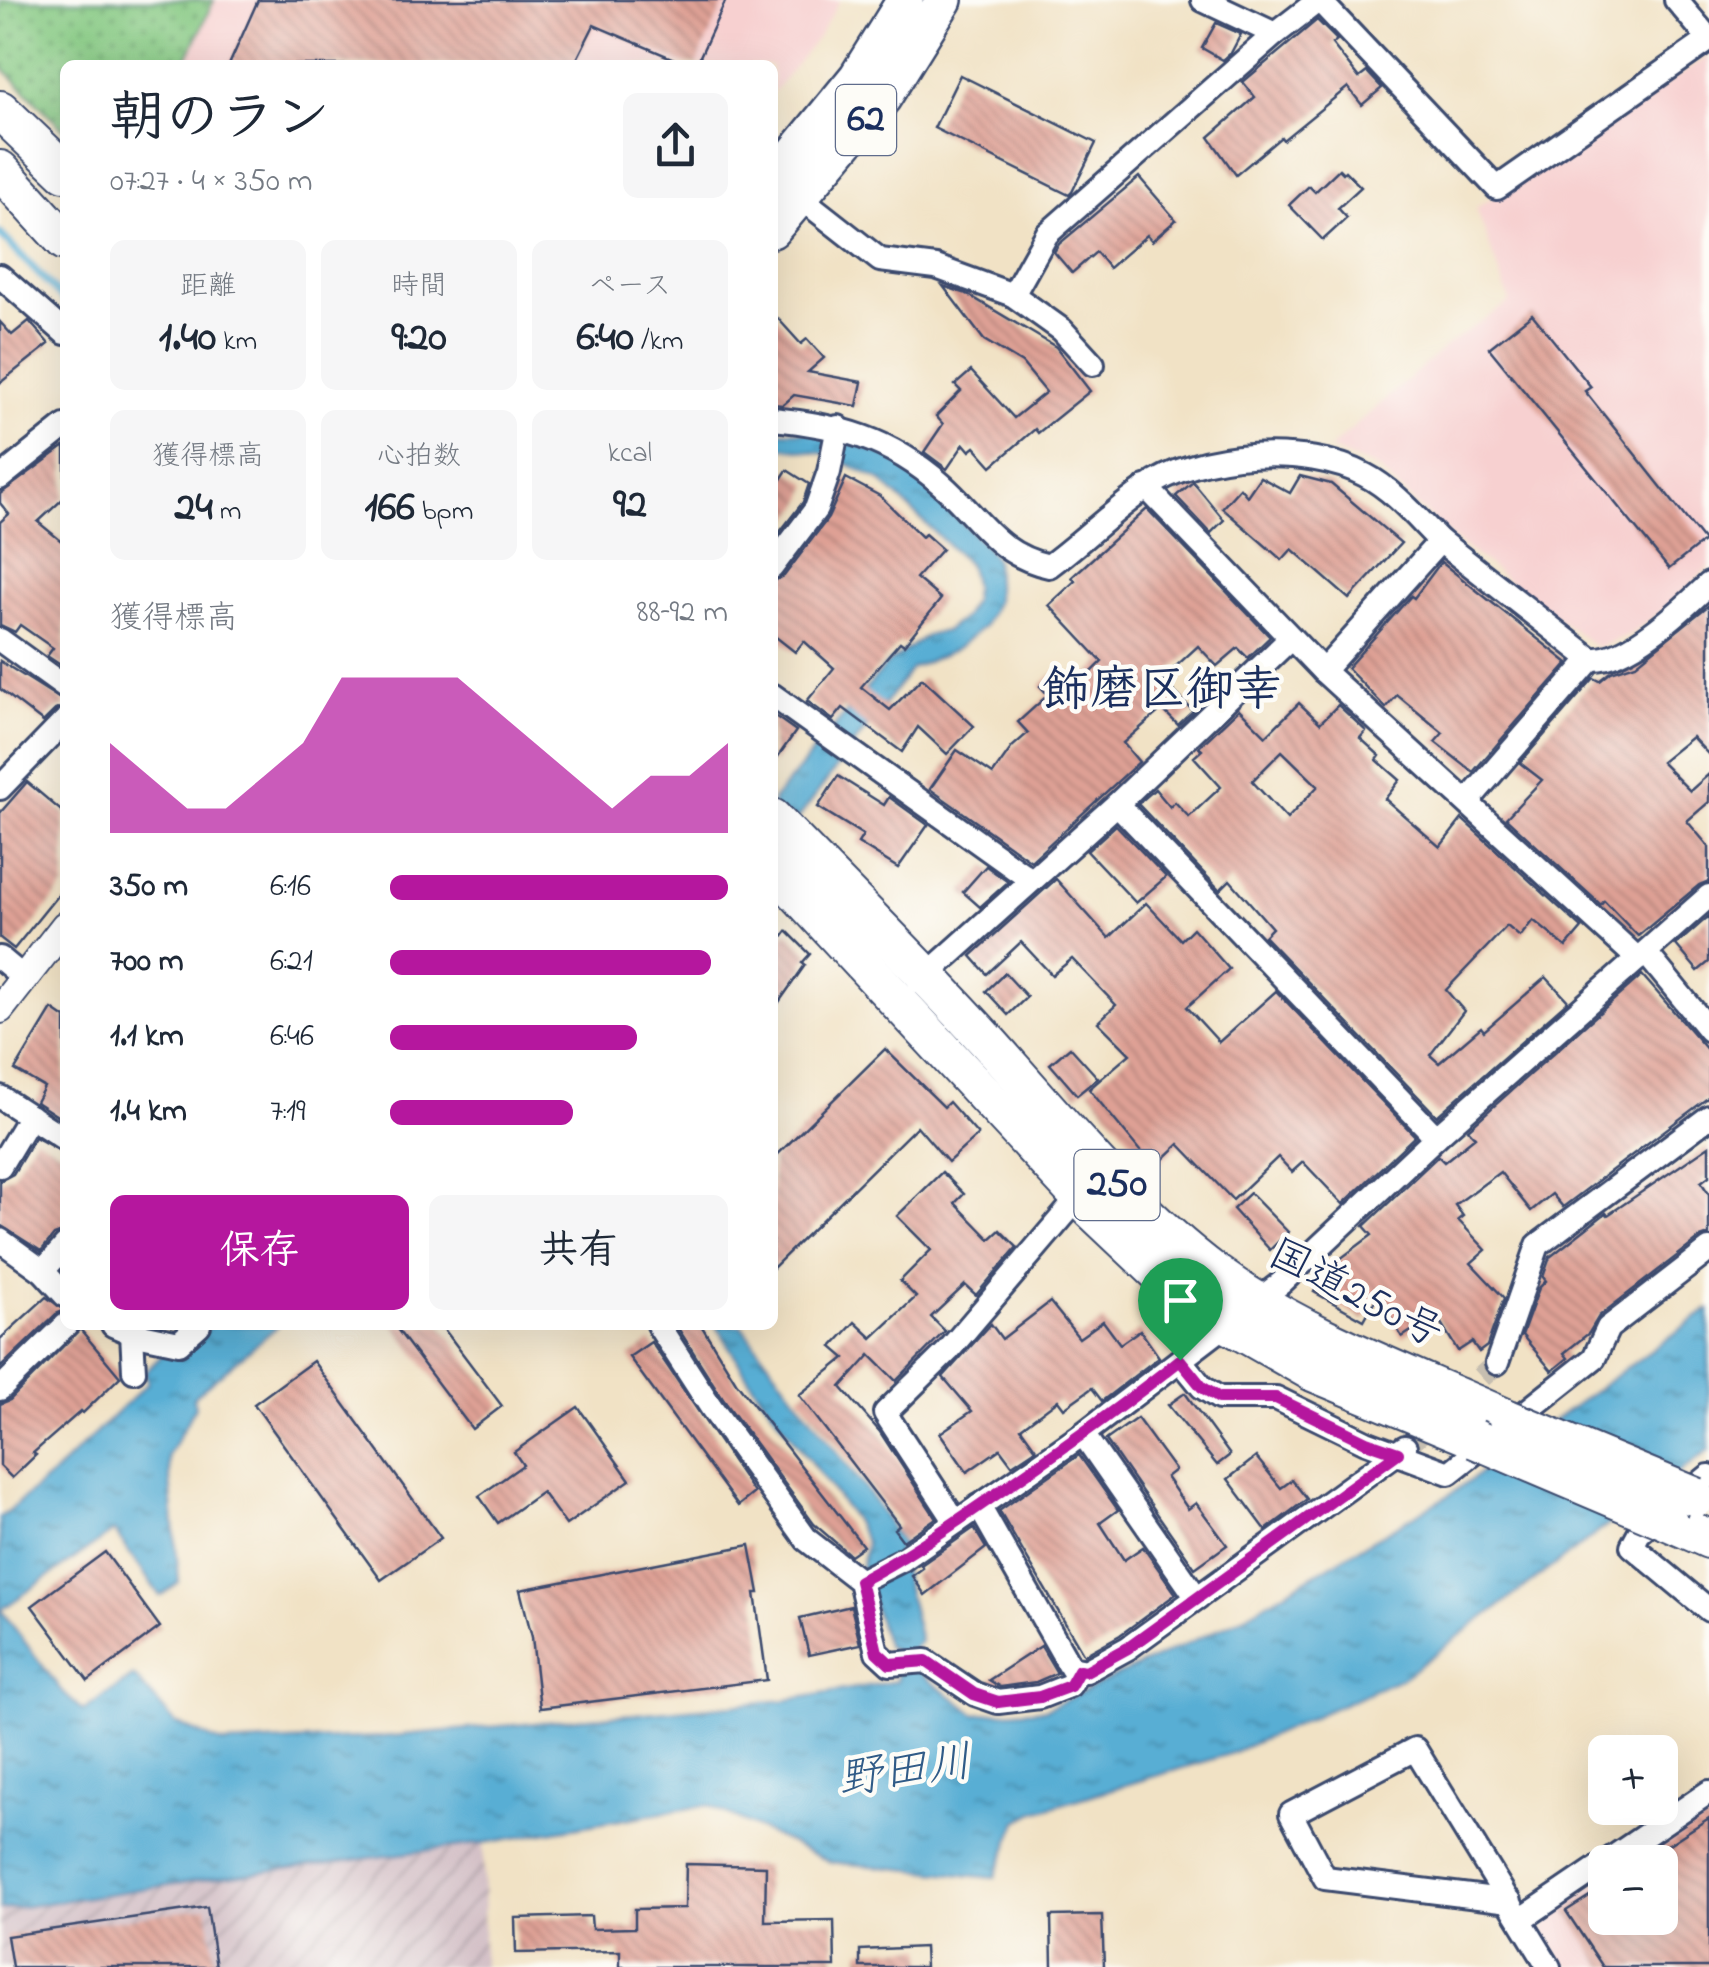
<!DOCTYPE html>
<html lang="ja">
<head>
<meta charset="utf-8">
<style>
	:root { --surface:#fff; --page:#f6f6f7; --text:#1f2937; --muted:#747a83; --accent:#b5179e }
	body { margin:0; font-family:"Indie Flower","Klee One",sans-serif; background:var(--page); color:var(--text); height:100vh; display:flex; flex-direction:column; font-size:38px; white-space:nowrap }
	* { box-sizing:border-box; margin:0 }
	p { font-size:32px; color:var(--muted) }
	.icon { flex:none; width:55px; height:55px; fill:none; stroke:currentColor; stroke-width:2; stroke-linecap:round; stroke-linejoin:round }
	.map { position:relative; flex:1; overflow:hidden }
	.panel { position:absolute; left:60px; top:60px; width:718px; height:1270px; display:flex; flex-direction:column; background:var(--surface); border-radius:15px; box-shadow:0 10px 40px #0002 }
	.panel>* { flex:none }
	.tools { position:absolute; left:1588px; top:1735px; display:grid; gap:20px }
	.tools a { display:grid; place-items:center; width:90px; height:90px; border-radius:15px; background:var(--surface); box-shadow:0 10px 40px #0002; font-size:50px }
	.pin { position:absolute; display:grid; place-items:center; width:85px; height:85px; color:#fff; margin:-102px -42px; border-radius:50% 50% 50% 0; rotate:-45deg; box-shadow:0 0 10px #0007 }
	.pin .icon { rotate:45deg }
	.round { display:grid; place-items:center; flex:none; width:105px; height:105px; border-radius:15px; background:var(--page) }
	.overview { display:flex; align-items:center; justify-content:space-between; height:170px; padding:0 50px }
	h1 { font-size:55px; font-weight:800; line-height:75px }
	.metrics { display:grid; grid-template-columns:repeat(3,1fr); gap:15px; height:170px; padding:10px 50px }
	.metrics div { display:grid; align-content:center; border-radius:15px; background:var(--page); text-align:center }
	.metrics b { font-size:42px; font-weight:800 }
	.metrics small { font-size:28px; font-weight:400 }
	.metrics p { font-size:28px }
	.chart { height:280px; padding:20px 50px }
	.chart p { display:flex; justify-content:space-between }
	.chart svg { width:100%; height:180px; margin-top:10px; fill:var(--accent); opacity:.7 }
	.action { display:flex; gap:20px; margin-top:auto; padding:20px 50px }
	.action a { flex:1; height:115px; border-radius:15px; background:var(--accent); color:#fff; font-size:40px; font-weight:800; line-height:115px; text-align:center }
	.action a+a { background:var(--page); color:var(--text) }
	ul { padding:0 50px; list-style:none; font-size:32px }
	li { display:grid; grid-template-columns:160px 120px 1fr; align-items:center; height:75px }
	li i { height:25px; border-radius:12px; background:var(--accent) }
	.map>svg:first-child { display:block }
	.built { fill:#f7d0d0 }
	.industrial { fill:url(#industrial-furrows) }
	.grass { fill:url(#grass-dots); stroke:#507c70; stroke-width:2.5 }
	.water { fill:url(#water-ripples); stroke:#3a6e99; stroke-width:2.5 }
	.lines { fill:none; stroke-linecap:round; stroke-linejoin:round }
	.stream { stroke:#58aed4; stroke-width:8 }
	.building { fill:url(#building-back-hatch); fill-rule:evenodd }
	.minor-tunnel { stroke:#c6beb0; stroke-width:22; stroke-dasharray:22 11; stroke-linecap:butt }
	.minor-casing { stroke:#3b4a6d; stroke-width:28 }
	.tertiary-casing { stroke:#3b4a6d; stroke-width:32 }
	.primary-casing { stroke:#3b4a6d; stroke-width:40 }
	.trunk-casing { stroke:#3b4a6d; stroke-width:42 }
	.minor { stroke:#fff; stroke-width:22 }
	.tertiary { stroke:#fff; stroke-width:28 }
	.primary { stroke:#fff; stroke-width:35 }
	.trunk { stroke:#fff; stroke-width:38 }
	.trunk-bridge-casing { stroke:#3b4a6d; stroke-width:42; stroke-linecap:butt }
	.trunk-bridge { stroke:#fff; stroke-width:38 }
	.route-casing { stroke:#fff; stroke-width:20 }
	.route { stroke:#b5179e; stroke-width:12 }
	.labels { text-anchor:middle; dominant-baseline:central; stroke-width:9; stroke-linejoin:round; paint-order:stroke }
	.shield { fill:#fdfcf7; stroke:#5f6c8c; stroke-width:2.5 }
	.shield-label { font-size:40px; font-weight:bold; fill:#1b2f5e }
	.street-label { font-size:42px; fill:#1b2f5e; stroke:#fdfcf7 }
	.water-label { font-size:45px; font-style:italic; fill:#305b87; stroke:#fdfcf7 }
	.quarter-label { font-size:48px; font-weight:bold; fill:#1b2f5e; stroke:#fdfcf7 }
</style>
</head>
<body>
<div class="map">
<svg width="1709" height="1967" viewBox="0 0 1709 1967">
	<defs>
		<pattern id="industrial-furrows" width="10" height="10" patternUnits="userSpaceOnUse" patternTransform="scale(2.5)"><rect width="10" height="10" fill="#d2bec5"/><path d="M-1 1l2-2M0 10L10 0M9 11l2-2" fill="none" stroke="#aa9ba3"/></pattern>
		<pattern id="grass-dots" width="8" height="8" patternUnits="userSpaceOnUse" patternTransform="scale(2.5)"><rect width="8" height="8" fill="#84c881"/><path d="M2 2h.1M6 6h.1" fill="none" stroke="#6ba36d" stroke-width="1.8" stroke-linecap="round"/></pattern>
		<pattern id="water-ripples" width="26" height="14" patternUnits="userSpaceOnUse" patternTransform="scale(2.5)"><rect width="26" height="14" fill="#58aed4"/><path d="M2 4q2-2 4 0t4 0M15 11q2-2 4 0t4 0" fill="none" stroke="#488eaf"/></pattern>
		<pattern id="building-back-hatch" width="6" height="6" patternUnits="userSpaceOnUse" patternTransform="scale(2.5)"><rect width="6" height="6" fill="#dfa195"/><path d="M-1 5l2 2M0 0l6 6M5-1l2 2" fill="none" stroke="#b4847d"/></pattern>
	</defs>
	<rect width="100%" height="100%" fill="#fdfcf7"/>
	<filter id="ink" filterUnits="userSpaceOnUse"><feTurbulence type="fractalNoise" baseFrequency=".01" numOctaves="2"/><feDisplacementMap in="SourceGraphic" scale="20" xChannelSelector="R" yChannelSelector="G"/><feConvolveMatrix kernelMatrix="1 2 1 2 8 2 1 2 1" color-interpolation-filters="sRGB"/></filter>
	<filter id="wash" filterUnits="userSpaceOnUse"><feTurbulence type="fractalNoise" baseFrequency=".0048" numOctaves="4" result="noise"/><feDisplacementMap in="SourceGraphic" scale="40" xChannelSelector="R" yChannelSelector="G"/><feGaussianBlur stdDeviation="2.25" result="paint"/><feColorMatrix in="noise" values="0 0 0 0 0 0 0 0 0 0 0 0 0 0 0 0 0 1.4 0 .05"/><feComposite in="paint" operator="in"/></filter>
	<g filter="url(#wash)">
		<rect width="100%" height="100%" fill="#f1e2c5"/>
		<g class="built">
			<path d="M214 0H840L819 36 773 93 772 65H184Z"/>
			<path d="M1709 56V567L1670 605 1631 634 1597 648 1454 539 1376 468 1329 449 1449 343 1510 302 1476 208Z"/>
			<path d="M1709 1808V1967H1565L1544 1934 1547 1915 1605 1877V1918H1660V1862H1626Z"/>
		</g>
		<path class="industrial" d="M484 1843 483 1967H0V1911L208 1879Z"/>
		<path class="grass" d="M0 0H214L184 65H65V131L0 65Z"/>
		<g class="water">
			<path d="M773 431 818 432 883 454 907 469 984 544 995 559 996 584V602L983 627 956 649 911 669 773 852V800L887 664 926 636 945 631 963 618 973 601 974 588 969 565 880 480 827 454 773 446Z"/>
			<path d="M1709 1309V1450L1404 1677 1229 1754 1035 1812 1018 1821 995 1878 830 1862 708 1805 484 1843 208 1879 0 1910V1518L53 1474 148 1383 145 1372 165 1352H179L212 1325H279L193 1397 195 1407 168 1456 179 1582 160 1596 114 1531 1 1610 63 1693 83 1711 134 1676 176 1724 224 1744 381 1737 787 1700 897 1681 894 1649 887 1647 861 1568 866 1543 853 1518 751 1382 716 1325H741L874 1501 903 1546 897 1549 920 1641 911 1651 923 1676 976 1714 1046 1709 1234 1622 1454 1492Z"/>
		</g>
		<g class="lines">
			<path class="stream" d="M0 234 65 301"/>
		</g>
		<g id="blocks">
			<g class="building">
				<path d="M258 0H726L696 65H688L594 25 574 65H229Z"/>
				<path d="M1317 20 1337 40 1332 44 1359 78 1367 72 1382 88 1362 105 1348 87 1283 140 1281 137 1236 175 1209 137 1255 97 1243 82Z"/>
				<path d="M1216 23 1241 34 1231 53 1223 60 1202 48Z"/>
				<path d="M960 75 1096 143 1072 192 1069 195 934 128Z"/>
				<path d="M1339 169 1343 173 1345 171 1361 187 1338 208 1347 218 1323 240 1289 205 1309 186 1315 192Z"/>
				<path d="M1139 177 1176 220 1152 241 1147 235 1109 268 1096 252 1072 273 1054 252 1059 244Z"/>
				<path d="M943 286 967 294 1056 347 1090 391 1038 433 1035 429 992 466 975 447 970 451 964 444 947 469 924 452 943 424 936 416 961 391 955 385 971 371 1014 418 1046 392 1022 363 984 340Z"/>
				<path d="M772 312 801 344 807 339 824 358 808 372 862 382 857 406 794 395 783 405 772 404Z"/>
				<path d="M1532 314 1591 387 1585 391 1704 541 1669 569 1489 348Z"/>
				<path d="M29 321 49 344 0 383V322L12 335Z"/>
				<path d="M65 446V497L38 522 65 544V668L47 656 53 648 20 625 15 632 0 625V522L9 514 0 503V494Z"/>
				<path d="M787 470 809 484 803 502 772 542V493Z"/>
				<path d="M1300 476 1331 484 1401 543 1349 599 1292 549 1282 560 1222 508 1240 488 1247 496 1260 477 1290 493Z"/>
				<path d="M846 478 880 496 922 537 925 534 942 549 916 578 941 599 904 645 900 642 861 687 890 710 922 678 974 726 947 754 918 727 902 752 843 708 833 720 807 701 834 668 804 641 795 652 772 634V582L784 576 828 518Z"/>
				<path d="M1193 482 1224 520 1211 533 1176 496Z"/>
				<path d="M1147 509 1270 637 1248 658 1238 648 1217 666 1198 646 1162 679 1193 711 1178 725 1162 709 1123 743 1139 762 1031 861 930 789 957 750 993 774 1012 747 1028 733 1018 722 1048 695 1040 686 1057 671 1074 690 1102 662 1049 605 1075 581 1072 577Z"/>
				<path d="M1441 562 1568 663 1473 772 1435 742 1443 733 1397 695 1386 708 1347 668 1411 596 1414 598Z"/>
				<path d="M1709 605V755L1692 737 1661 762 1690 791 1709 774V802L1687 821 1709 847V881L1699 885 1638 936 1604 901 1601 905 1506 818 1542 780 1520 763 1594 678 1600 681 1611 672 1636 664Z"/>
				<path d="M0 661 65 702V706L55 710 43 722 0 689Z"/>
				<path d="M1299 703 1320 723 1338 705 1366 731 1360 738 1380 756 1377 760 1400 780 1385 799 1440 847 1462 819 1582 928 1566 947 1533 920 1520 937 1507 926 1446 990 1464 1011 1430 1055 1439 1063 1481 1027 1484 1031 1546 977 1568 1001 1437 1116 1264 936 1272 928 1230 880 1220 890 1138 804 1155 789 1170 807 1175 802 1189 817 1221 787 1194 757 1202 750 1199 747 1239 709 1266 736ZM1282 751 1318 786 1287 819 1252 781Z"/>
				<path d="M772 714 796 731 772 765Z"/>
				<path d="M838 776 884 805 889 797 928 825 898 868 858 843 863 835 818 807Z"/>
				<path d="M27 782 65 814V886L14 949 0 938V813Z"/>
				<path d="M1116 825 1166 877 1136 903 1087 851Z"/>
				<path d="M986 866 1008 882 980 907 963 892Z"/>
				<path d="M1056 879 1109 938 1146 903 1181 940 1193 928 1229 969 1187 1007 1219 1042 1276 991 1415 1136 1343 1204 1303 1162 1292 1172 1278 1157 1233 1200 1179 1144 1154 1168 1089 1089 1130 1054 1098 1022 1116 1005 1072 959 1052 975 1021 942 987 974 971 956Z"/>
				<path d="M1709 916V962L1698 971 1676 945Z"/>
				<path d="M787 931 810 954 802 963 805 965 772 1012V951Z"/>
				<path d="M1005 973 1027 997 1008 1015 986 991Z"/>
				<path d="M1642 975 1709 1052V1097L1563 1207 1552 1194 1531 1211 1500 1172 1455 1205 1463 1216 1458 1220 1486 1250 1471 1263 1504 1298 1487 1346 1479 1352 1472 1342 1458 1351 1436 1315 1402 1337 1377 1297 1364 1320 1314 1292 1328 1268 1372 1235 1364 1226 1438 1156 1444 1162 1475 1137 1468 1129Z"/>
				<path d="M52 1009 65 1018V1121L36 1102 44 1087 15 1070Z"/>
				<path d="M1070 1047 1098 1078 1077 1095 1050 1064Z"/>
				<path d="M885 1049 944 1107 949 1102 978 1135 948 1162 917 1126 772 1269V1160Z"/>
				<path d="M35 1137 65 1154V1231L54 1235 41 1251 0 1225V1181L13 1174Z"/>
				<path d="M1709 1146V1176L1701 1182 1709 1194V1235L1700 1238 1599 1316 1589 1333 1564 1353 1568 1358 1552 1371 1522 1335 1539 1288 1546 1281 1543 1277 1550 1257 1606 1213 1608 1215Z"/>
				<path d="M942 1172 964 1194 955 1203 990 1239 1000 1230 1017 1247 976 1295 965 1285 931 1317 945 1331 896 1381 870 1355 841 1387 880 1432 936 1518 903 1541 894 1529 899 1525 799 1395 845 1358 832 1347 855 1322 872 1338 916 1297 900 1281 931 1250 897 1216Z"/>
				<path d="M1250 1193 1288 1232 1270 1250 1233 1209Z"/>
				<path d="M46 1297 65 1310 56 1314 0 1368V1339Z"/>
				<path d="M1050 1302 1079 1338 1103 1321 1120 1344 1140 1330 1159 1357 1102 1401 1092 1388 1064 1408 1058 1400 1021 1428 1036 1449 1012 1465 1000 1449 967 1472 940 1433 972 1411 943 1377 991 1324 1002 1339Z"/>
				<path d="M394 1325H441L502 1406 472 1429Z"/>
				<path d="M676 1325H701L736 1382 863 1546 850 1555 814 1524 723 1399Z"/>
				<path d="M80 1329 120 1377 83 1413 81 1411 33 1453 36 1455 12 1478 0 1466V1404L10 1400Z"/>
				<path d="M651 1342 754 1493 738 1506 629 1357Z"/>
				<path d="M313 1361 441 1538 381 1580 254 1404Z"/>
				<path d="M1185 1393 1230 1455 1217 1465 1168 1405Z"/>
				<path d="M578 1407 630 1480 566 1525 542 1492 498 1523 479 1496 523 1465 514 1452Z"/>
				<path d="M1137 1418 1175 1470 1166 1477 1188 1509 1196 1503 1227 1545 1195 1568 1106 1440Z"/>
				<path d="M1079 1455 1118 1510 1100 1523 1124 1560 1143 1547 1176 1594 1120 1635 1084 1655 999 1511Z"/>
				<path d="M1256 1457 1281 1488 1292 1480 1307 1499 1266 1530 1228 1479Z"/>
				<path d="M974 1528 986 1548 925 1595 912 1576 923 1568 921 1565Z"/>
				<path d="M750 1545 759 1593H755L767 1680 540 1708 532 1637 520 1590Z"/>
				<path d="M105 1552 160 1627 88 1681 32 1606Z"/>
				<path d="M851 1606 860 1644 809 1655 800 1618Z"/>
				<path d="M1041 1646 1057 1673 1036 1682 1000 1687 989 1680Z"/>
				<path d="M1709 1818V1967H1603L1566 1911 1605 1886V1918H1660V1850Z"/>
				<path d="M686 1864 766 1866 765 1921 834 1920 835 1967H620V1951L516 1953 515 1918 591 1916 592 1929 635 1928V1909L685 1908Z"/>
				<path d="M207 1907 216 1967H12L7 1936Z"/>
				<path d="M1102 1915 1104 1967H1052L1051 1916Z"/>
				<path d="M924 1947 925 1967H860V1950Z"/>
			</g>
		</g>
	</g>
	<g filter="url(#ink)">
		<use href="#blocks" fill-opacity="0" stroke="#3b4a6d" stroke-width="2.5"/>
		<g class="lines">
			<path class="minor-tunnel" d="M1408 1444 1497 1363"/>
			<g class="minor-casing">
				<g id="minor">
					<path d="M1203 0 1275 34"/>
					<path d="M1319 0 1497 188 1709 40"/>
					<path d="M1676 0 1709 39"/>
					<path d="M801 198 880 260 936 267 1013 295 1047 234 1275 34 1319 0"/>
					<path d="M0 276 65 333"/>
					<path d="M1013 295 1062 330 1093 364"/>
					<path d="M772 419C839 425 890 439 941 484 979 517 996 555 1049 566 1082 542 1111 512 1145 489 1198 450 1307 444 1365 475 1394 490 1417 518 1440 541"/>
					<path d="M0 478 65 426"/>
					<path d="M1146 487 1323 671 1638 959"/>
					<path d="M772 567 816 509 829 472 838 427"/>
					<path d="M0 640 65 687"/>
					<path d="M1323 671 1440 541 1591 659C1627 662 1683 609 1709 584"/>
					<path d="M772 695 1031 880"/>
					<path d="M0 788 65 721"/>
					<path d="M1468 801 1591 659"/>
					<path d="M1117 804 1436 1137"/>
					<path d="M1646 953 1709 1030"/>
					<path d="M0 958 24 978"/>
					<path d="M919 982 1117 804 1291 638"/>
					<path d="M0 1097 65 1139"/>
					<path d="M0 1166 30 1116"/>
					<path d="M0 1240 43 1271 65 1295"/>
					<path d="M43 1271 65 1246"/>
					<path d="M113 1325 132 1333 179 1343 199 1325"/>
					<path d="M658 1325 711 1407 807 1540 860 1581 877 1652 890 1664 926 1661 975 1694 998 1702 1040 1697 1070 1685 1079 1670"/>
					<path d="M132 1333 134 1371"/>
					<path d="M1180 1360 1202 1387 1219 1398H1276L1366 1442 1449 1473 1594 1358 1608 1328 1709 1250"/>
					<path d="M1497 1363 1538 1245 1709 1117"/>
					<path d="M0 1389 66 1325"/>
					<path d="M1083 1434 1197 1598"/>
					<path d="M1709 1476 1639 1533 1632 1546 1709 1610"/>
					<path d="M979 1506 1071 1668 1086 1671 1128 1648 1405 1447"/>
					<path d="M956 1522 885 1413 948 1351 1080 1196"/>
					<path d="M860 1581 902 1560 1083 1434 1281 1283 1436 1137 1709 896"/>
					<path d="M1510 1901 1325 1878 1291 1814 1415 1749 1549 1967"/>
					<path d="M1522 1919 1709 1792"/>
				</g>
			</g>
			<g class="tertiary-casing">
				<path id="tertiary" d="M0 1009 65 926"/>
			</g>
			<g class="primary-casing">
				<g id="primary">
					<path d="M772 181 857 77 905 0"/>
					<path d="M772 230 883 98 944 0"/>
				</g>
			</g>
			<g class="trunk-casing">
				<g id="trunk">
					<path d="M0 110 65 172"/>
					<path d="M0 170 65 241"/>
					<path d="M772 818C844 892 918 965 988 1042 1060 1122 1129 1209 1216 1274 1301 1336 1413 1376 1508 1419"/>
					<path d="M772 866 1092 1210 1164 1278 1227 1323 1313 1372 1475 1439"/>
					<path d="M1668 1521 1709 1539"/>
				</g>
			</g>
			<use href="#minor" class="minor"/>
			<use href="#tertiary" class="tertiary"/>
			<use href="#primary" class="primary"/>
			<use href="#trunk" class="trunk"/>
			<g class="trunk-bridge-casing">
				<g id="trunk-bridge">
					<path d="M1508 1419 1696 1497"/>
					<path d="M1475 1439 1668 1521"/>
				</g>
			</g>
			<use href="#trunk-bridge" class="trunk-bridge"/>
		</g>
	</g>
	<g class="lines" filter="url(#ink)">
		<g class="route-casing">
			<path id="route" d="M1180 1360 1202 1387 1219 1398H1276L1366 1442 1398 1453 1128 1648 1086 1671 1079 1670 1070 1686 1040 1697 998 1702 974 1694 926 1661 890 1664 877 1652 860 1581C902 1559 940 1533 979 1506 1048 1459 1115 1412 1180 1360Z"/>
		</g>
		<use href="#route" class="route"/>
	</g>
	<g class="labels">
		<g class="shield">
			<rect x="836" y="85" width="60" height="70" rx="8"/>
			<rect x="1074.5" y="1150" width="85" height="70" rx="8"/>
		</g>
		<g class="shield-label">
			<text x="866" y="120">62</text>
			<text x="1117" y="1185">250</text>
		</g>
		<g class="street-label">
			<text transform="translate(1355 1295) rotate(27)">国道250号</text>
		</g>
		<g class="water-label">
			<text transform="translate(905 1773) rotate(-8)">野田川</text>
		</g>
		<g class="quarter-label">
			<text x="1162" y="692">飾磨区御幸</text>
		</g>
	</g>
</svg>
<div class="tools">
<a>+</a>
<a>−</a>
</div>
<div class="pin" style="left:1180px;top:1360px;background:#1e9e55"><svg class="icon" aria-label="arrive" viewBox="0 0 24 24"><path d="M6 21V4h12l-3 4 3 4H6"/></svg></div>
<section class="panel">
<div class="overview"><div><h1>朝のラン</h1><p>07:27 · 4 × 350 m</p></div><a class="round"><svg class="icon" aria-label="share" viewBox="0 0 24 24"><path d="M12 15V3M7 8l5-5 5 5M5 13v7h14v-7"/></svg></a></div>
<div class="metrics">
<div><p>距離</p><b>1.40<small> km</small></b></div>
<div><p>時間</p><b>9:20</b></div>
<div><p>ペース</p><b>6:40<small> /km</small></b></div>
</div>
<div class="metrics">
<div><p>獲得標高</p><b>24<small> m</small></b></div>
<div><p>心拍数</p><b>166<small> bpm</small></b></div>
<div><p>kcal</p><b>92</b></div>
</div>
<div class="chart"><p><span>獲得標高</span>88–92 m</p>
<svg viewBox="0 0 160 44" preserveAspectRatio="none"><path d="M0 44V22L10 30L20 38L30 38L40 30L50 22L60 6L70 6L80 6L90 6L100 14L110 22L120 30L130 38L140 30L150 30L160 22V44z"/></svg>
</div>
<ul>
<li><b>350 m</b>6:16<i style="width:100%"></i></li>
<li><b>700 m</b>6:21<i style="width:95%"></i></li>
<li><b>1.1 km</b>6:46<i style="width:73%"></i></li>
<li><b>1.4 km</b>7:19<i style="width:54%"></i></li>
</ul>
<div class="action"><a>保存</a><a>共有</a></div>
</section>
</div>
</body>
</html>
